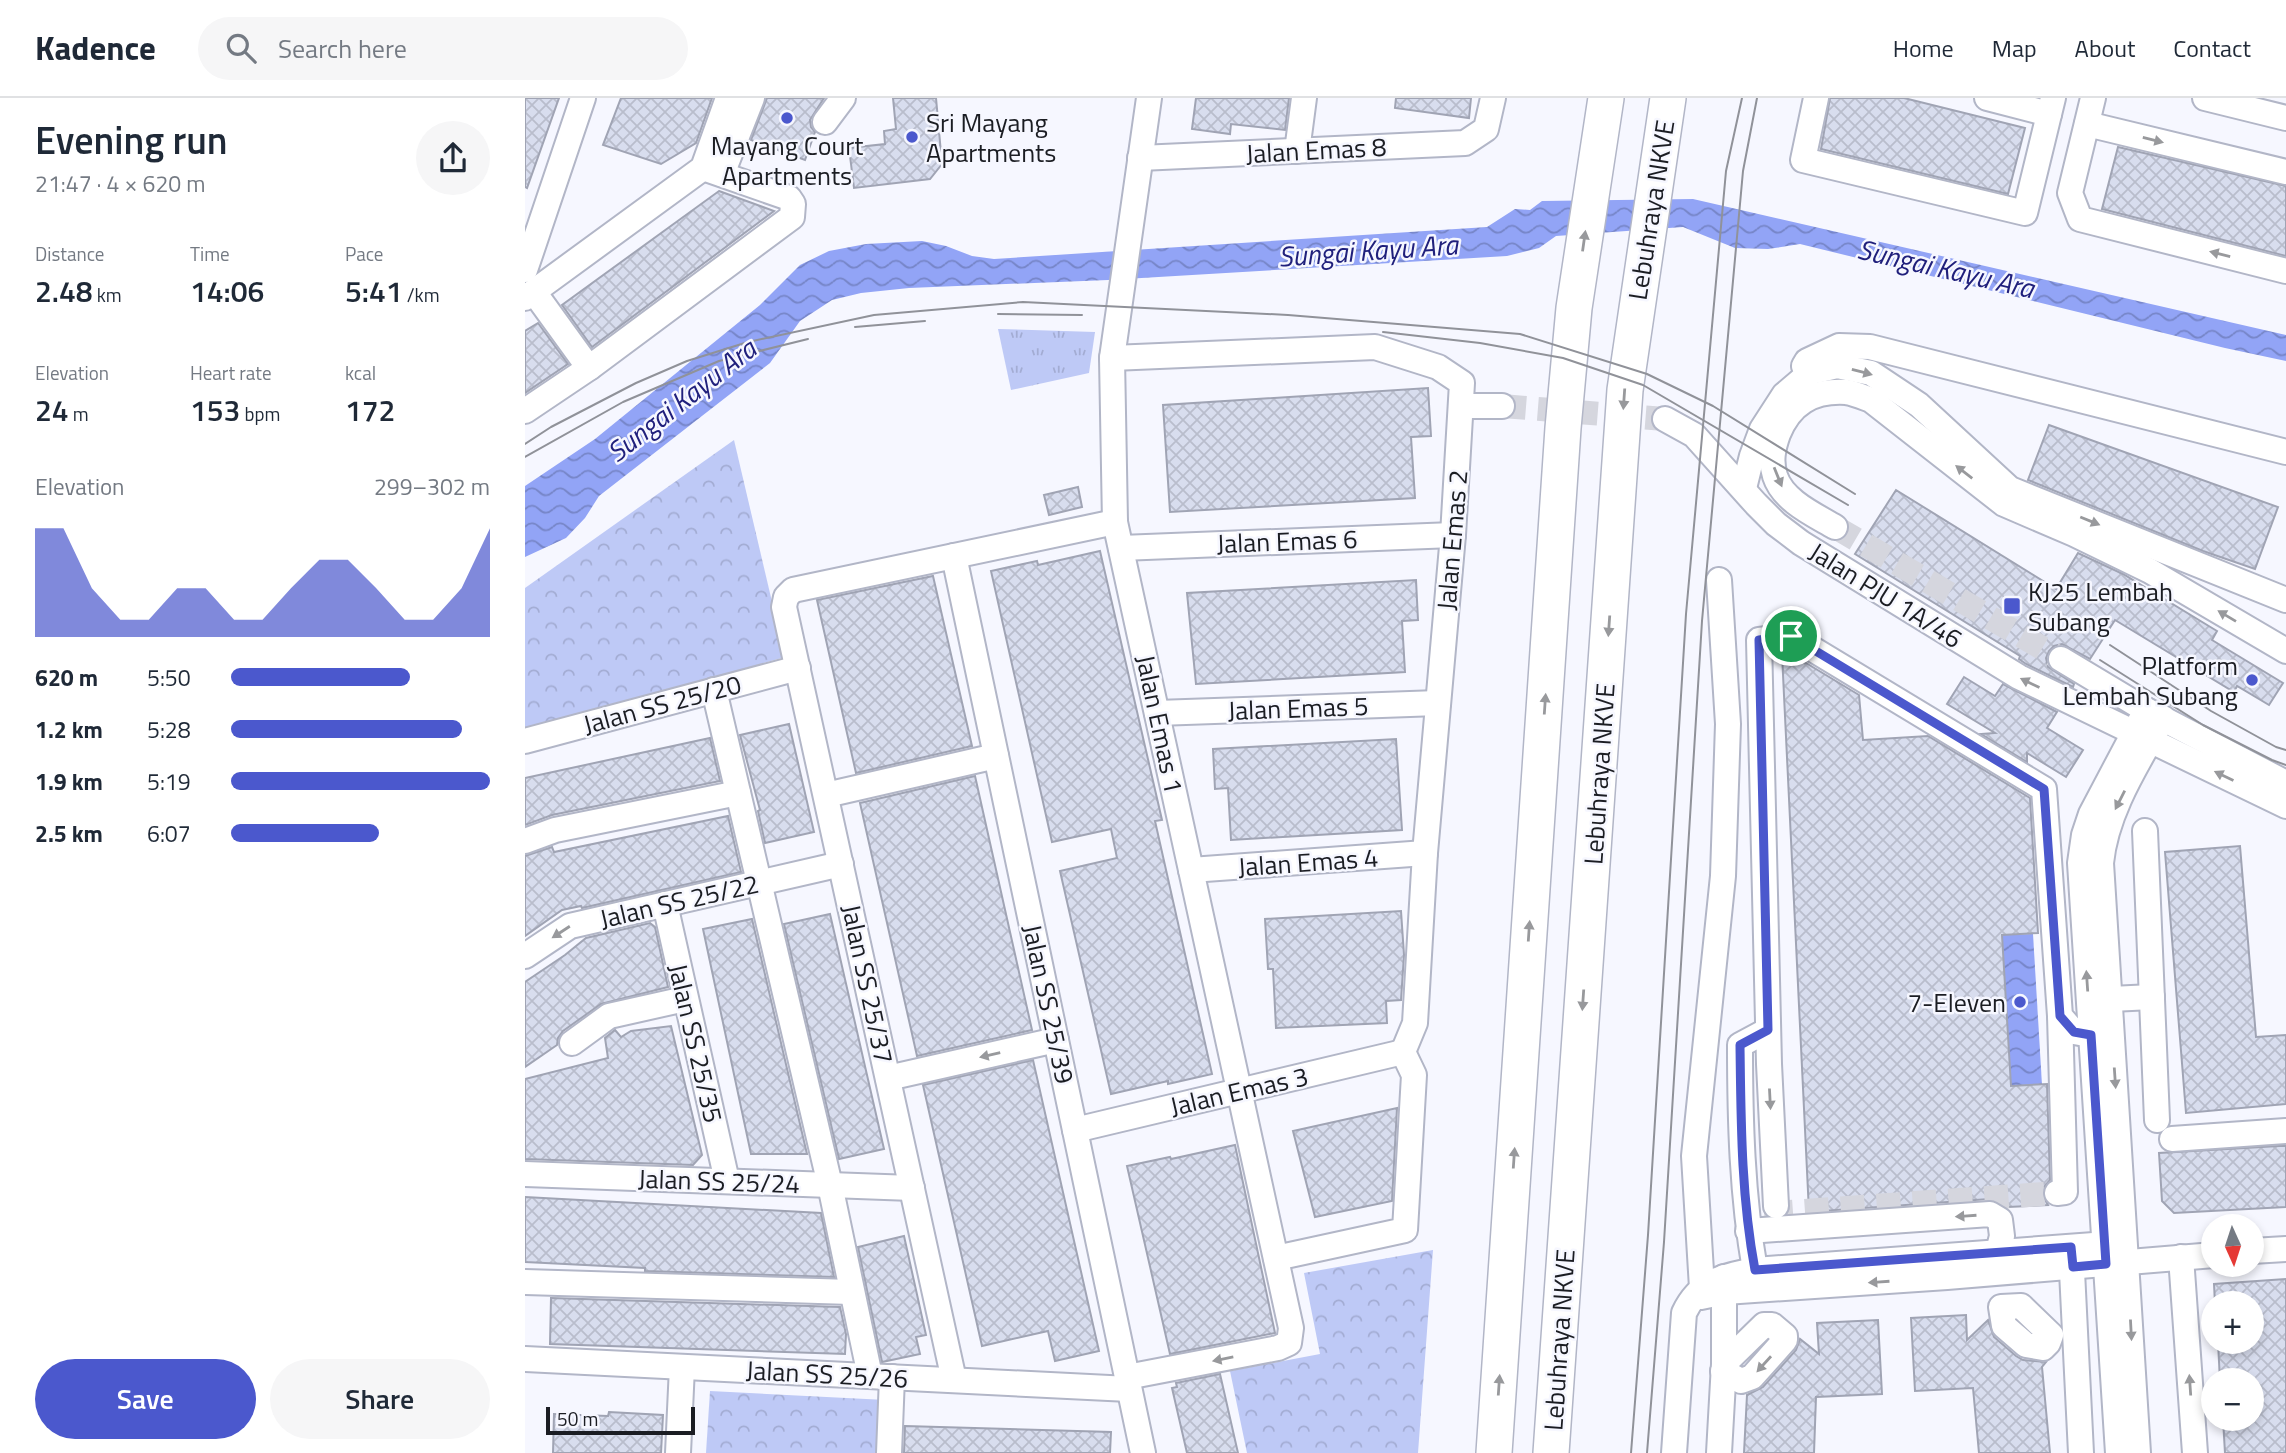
<!DOCTYPE html>
<html lang="en">
<head>
<meta charset="utf-8">
<style>
	:root { --surface:#fff; --page:#f6f6f7; --text:#1f2937; --muted:#747a83; --line:#e0e1e3; --accent:#4b58cd }
	body { margin:0; font-family:"Titillium Web",sans-serif; background:var(--page); color:var(--text); height:100vh; display:flex; flex-direction:column; font-size:26px; white-space:nowrap }
	* { box-sizing:border-box; margin:0 }
	p { font-size:23px; color:var(--muted) }
	.icon { flex:none; width:38px; height:38px; fill:none; stroke:currentColor; stroke-width:2; stroke-linecap:round; stroke-linejoin:round }
	.map { position:relative; flex:1; overflow:hidden }
	.panel { display:flex; flex-direction:column; background:var(--surface); width:525px }
	.panel>* { flex:none }
	.needle { width:46px; rotate:177deg }
	.controls { position:absolute; left:1676px; top:1116px; display:grid; gap:14px }
	.controls a { display:grid; place-items:center; width:63px; height:63px; border-radius:50%; background:var(--surface); box-shadow:0 4px 10px #0003; font-size:35px }
	.scale { position:absolute; left:21px; bottom:18px; width:149px; box-sizing:border-box; padding-left:7px; border:4px solid #1b1d23; border-top:0; font-size:19px; line-height:24px; white-space:nowrap; color:#1b1d23; -webkit-text-stroke:5px #f6f7ff; paint-order:stroke }
	.pin { position:absolute; display:grid; place-items:center; width:60px; height:60px; color:#fff; margin:-30px; border:4px solid #fff; border-radius:50%; box-shadow:0 2px 7px #0007 }
	.round { display:grid; place-items:center; flex:none; width:74px; height:74px; border-radius:37px; background:var(--page) }
	.head { display:flex; align-items:center; justify-content:space-between; height:119px; padding:0 35px }
	h1 { font-size:38px; font-weight:600; line-height:52px }
	.stats { display:grid; grid-template-columns:repeat(3,1fr); gap:10px; height:119px; padding:7px 35px }
	.stats div { display:grid; align-content:center }
	.stats b { font-size:30px; font-weight:600 }
	.stats small { font-size:19px; font-weight:400 }
	.stats p { font-size:19px }
	.chart { height:196px; padding:14px 35px }
	.chart p { display:flex; justify-content:space-between }
	.chart svg { width:100%; height:126px; margin-top:7px; fill:var(--accent); opacity:.7 }
	.primary-button { display:flex; gap:14px; margin-top:auto; padding:14px 35px }
	.primary-button a { flex:1; height:80px; border-radius:42px; background:var(--accent); color:#fff; font-size:28px; font-weight:600; line-height:80px; text-align:center }
	.primary-button a+a { background:var(--page); color:var(--text) }
	ul { padding:0 35px; list-style:none; font-size:23px }
	li { display:grid; grid-template-columns:112px 84px 1fr; align-items:center; height:52px }
	li i { height:18px; border-radius:9px; background:var(--accent) }
	header { display:flex; align-items:center; gap:42px; box-sizing:border-box; height:98px; padding:0 35px; background:var(--surface); border-bottom:2px solid var(--line) }
	header strong { font-size:33px }
	nav { display:flex; gap:38px; margin-inline-start:auto; font-size:24px }
	.search { width:490px; height:63px; background:var(--page); display:flex; align-items:center; gap:18px; box-sizing:border-box; padding:0 24px; border-radius:38px; color:var(--muted); font-size:26px }
	main { display:flex; flex:1; min-height:0 }
	.map>svg:first-child { display:block }
	.grass { fill:url(#grass-tufts) }
	.park { fill:url(#park-crowns) }
	.water { fill:url(#water-waves) }
	.building { fill:url(#building-cross-hatch); stroke:#a0a4b4; stroke-width:2 }
	.lines { fill:none; stroke-linecap:round; stroke-linejoin:round }
	.minor-tunnel { stroke:#d5d6de; stroke-width:24; stroke-dasharray:24 12; stroke-linecap:butt }
	.minor-casing { stroke:#b2b6c7; stroke-width:28 }
	.highway-casing { stroke:#b2b6c7; stroke-width:38 }
	.minor { stroke:#fff; stroke-width:24 }
	.highway { stroke:#fff; stroke-width:35 }
	.tram { stroke:#909299; stroke-width:2 }
	.oneway { fill:#98999c }
	.route-casing { stroke:#fff; stroke-width:14 }
	.route { stroke:#4b58cd; stroke-width:9 }
	.poi-dot { fill:#4b58cd; stroke:#f6f7ff; stroke-width:2.5 }
	.labels { text-anchor:middle; dominant-baseline:central; stroke-width:5; stroke-linejoin:round; paint-order:stroke }
	.poi-label { font-size:26px; fill:#1b1d23; stroke:#f6f7ff; text-anchor:start }
	.street-label { font-size:26px; fill:#1b1d23; stroke:#f6f7ff }
	.water-label { font-size:28px; font-style:italic; fill:#20207c; stroke:#f6f7ff }
</style>
</head>
<body>
<header>
<strong>Kadence</strong>
<div class="search"><svg class="icon" aria-label="search" viewBox="0 0 24 24"><circle cx="10" cy="10" r="6"/><path d="M15 15l6 6"/></svg>Search here</div>
<nav><a>Home</a><a>Map</a><a>About</a><a>Contact</a></nav>
</header>
<main>
<section class="panel">
<div class="head"><div><h1>Evening run</h1><p>21:47 · 4 × 620 m</p></div><a class="round"><svg class="icon" aria-label="share" viewBox="0 0 24 24"><path d="M12 15V3M7 8l5-5 5 5M5 13v7h14v-7"/></svg></a></div>
<div class="stats">
<div><p>Distance</p><b>2.48<small> km</small></b></div>
<div><p>Time</p><b>14:06</b></div>
<div><p>Pace</p><b>5:41<small> /km</small></b></div>
</div>
<div class="stats">
<div><p>Elevation</p><b>24<small> m</small></b></div>
<div><p>Heart rate</p><b>153<small> bpm</small></b></div>
<div><p>kcal</p><b>172</b></div>
</div>
<div class="chart"><p><span>Elevation</span>299–302 m</p>
<svg viewBox="0 0 160 44" preserveAspectRatio="none"><path d="M0 44V6L10 6L20 27L30 38L40 38L50 27L60 27L70 38L80 38L90 27L100 17L110 17L120 27L130 38L140 38L150 27L160 6V44z"/></svg>
</div>
<ul>
<li><b>620 m</b>5:50<i style="width:69%"></i></li>
<li><b>1.2 km</b>5:28<i style="width:89%"></i></li>
<li><b>1.9 km</b>5:19<i style="width:100%"></i></li>
<li><b>2.5 km</b>6:07<i style="width:57%"></i></li>
</ul>
<div class="primary-button"><a>Save</a><a>Share</a></div>
</section>
<div class="map">
<svg width="1761" height="1355" viewBox="0 0 1761 1355">
	<defs>
		<pattern id="grass-tufts" width="24" height="20" patternUnits="userSpaceOnUse" patternTransform="scale(1.75)"><rect width="24" height="20" fill="#bec9f6"/><path d="M3 7l-1-3M5 7V3M7 7l1-3M15 17l-1-3M17 17v-4M19 17l1-3" fill="none" stroke="#a3acd3"/></pattern>
		<pattern id="park-crowns" width="20" height="18" patternUnits="userSpaceOnUse" patternTransform="scale(1.75)"><rect width="20" height="18" fill="#bec9f6"/><path d="M2 6a3 3 0 1 1 6 0M12 15a3 3 0 1 1 6 0" fill="none" stroke="#a3acd3"/></pattern>
		<pattern id="water-waves" width="16" height="10" patternUnits="userSpaceOnUse" patternTransform="scale(1.75)"><rect width="16" height="10" fill="#92a4f6"/><path d="M0 5q4-4 8 0t8 0" fill="none" stroke="#7685c7"/></pattern>
		<pattern id="building-cross-hatch" width="8" height="8" patternUnits="userSpaceOnUse" patternTransform="scale(1.75)"><rect width="8" height="8" fill="#d8ddee"/><path d="M0 0l8 8M0 8l8-8" fill="none" stroke="#b9bdcc"/></pattern>
	</defs>
	<rect width="100%" height="100%" fill="#f6f7ff"/>
	<path class="grass" d="M473 231 570 234 564 275 486 292Z"/>
	<g class="park">
		<path d="M209 342 260 559 0 633V490Z"/>
		<path d="M908 1152 893 1355H722L705 1273 795 1256 779 1175Z"/>
		<path d="M185 1293 361 1302 358 1355H181Z"/>
	</g>
	<g class="water">
		<path d="M1168 101 1761 237V263L1700 250 1275 146 1243 151 1210 150 1158 129 1031 138 1014 150 982 158 583 182 384 190 336 195 307 202 275 223 245 265 74 398 60 420 41 440 0 459V388L70 341 235 207 275 167 304 153 341 146 397 143 421 148 447 158 469 161 962 129 990 111 1005 112 1017 103Z"/>
		<path d="M1508 836 1517 987 1486 988 1477 837Z"/>
	</g>
	<g class="building">
		<path d="M0 0H34L2 90 0 89Z"/>
		<path d="M96 0H187L171 45 136 66 78 47Z"/>
		<path d="M242 0H299L285 22 286 29 290 34 280 62 226 42Z"/>
		<path d="M368 0H411L417 66 405 81 329 90 324 50 360 46 359 33 371 31Z"/>
		<path d="M671 0H764L760 32 706 26 705 36 667 31Z"/>
		<path d="M871 0H946L944 20 870 10Z"/>
		<path d="M1305 0H1379L1500 30 1483 96 1296 51Z"/>
		<path d="M1593 49 1761 88V158L1577 111Z"/>
		<path d="M194 93 249 113 67 249 37 207Z"/>
		<path d="M13 225 43 266 0 295V233Z"/>
		<path d="M903 290 906 338 886 339 890 400 645 414 638 307Z"/>
		<path d="M1524 327 1753 409 1730 471 1678 453 1503 382Z"/>
		<path d="M553 389 557 409 524 417 519 397Z"/>
		<path d="M1371 392 1531 491 1553 455 1598 476 1692 533 1687 542 1758 585 1744 607 1712 588 1709 594 1590 522 1565 561 1537 546 1529 548 1524 553 1521 560 1523 569 1549 586 1548 589 1501 566 1494 561 1495 558 1330 456Z"/>
		<path d="M575 453 637 722 630 723 687 976 643 986V983L586 996 535 773 592 760 586 731 527 744 466 473 512 463 513 467Z"/>
		<path d="M408 478 447 648 331 675 292 502Z"/>
		<path d="M891 482 893 522 877 523 880 574 671 586 662 495Z"/>
		<path d="M1257 556H1266L1334 597 1338 642 1403 638 1505 700 1513 835 1477 837 1486 988 1522 986 1525 1082 1519 1089 1517 1096 1523 1107 1483 1109 1464 1101 1284 1114Z"/>
		<path d="M1439 579 1470 598 1478 586 1532 614 1522 630 1558 652 1541 679 1502 655V664L1456 636 1470 635 1422 606Z"/>
		<path d="M264 626 289 734 240 745 233 713 235 712 215 637Z"/>
		<path d="M185 640 195 683 27 717 0 727V680Z"/>
		<path d="M871 641 877 732 706 742 703 690 690 691 688 651Z"/>
		<path d="M450 678 507 932 392 958 335 705Z"/>
		<path d="M203 718 216 774 57 810 56 808 37 812 0 838V758L27 749 29 754Z"/>
		<path d="M1715 748 1731 939 1761 937V1006L1661 1015 1640 754Z"/>
		<path d="M876 813 879 857 876 902 861 903 862 925 751 930 748 871H743L740 821Z"/>
		<path d="M305 816 359 1051 314 1061 259 826Z"/>
		<path d="M227 821 282 1056H226L178 831Z"/>
		<path d="M125 825 130 829 143 889 76 906 38 933 33 940 32 947 0 969V884L40 857 61 840Z"/>
		<path d="M146 928 177 1057 168 1067 0 1061V981L83 960 80 940 90 932 96 939 106 933Z"/>
		<path d="M508 962 574 1253 530 1263 523 1233 457 1248 398 987Z"/>
		<path d="M872 1010 867 1103 790 1119 768 1033Z"/>
		<path d="M710 1047 750 1235 645 1256 602 1068 645 1059 646 1061Z"/>
		<path d="M1754 1048H1761V1109L1649 1115 1637 1103 1634 1055Z"/>
		<path d="M0 1099 296 1115 309 1179 120 1173V1170L0 1164Z"/>
		<path d="M379 1138 401 1237 391 1239 395 1256 357 1264 333 1149Z"/>
		<path d="M1761 1181V1355H1700L1698 1321H1727V1283H1695L1693 1244H1727V1206H1690L1689 1186Z"/>
		<path d="M26 1200 315 1209 321 1236 320 1256 25 1246Z"/>
		<path d="M1441 1217 1442 1242 1463 1222 1469 1239 1491 1258 1498 1262 1521 1264 1517 1269 1525 1355H1454L1448 1290 1390 1293 1386 1220Z"/>
		<path d="M1353 1222 1357 1296 1291 1299 1289 1355H1219L1222 1297 1238 1289 1271 1252 1275 1241 1294 1256 1292 1225Z"/>
		<path d="M695 1276 713 1355H662L647 1290 652 1289 651 1285Z"/>
		<path d="M84 1314 138 1317 136 1355H28L29 1316 83 1318Z"/>
		<path d="M380 1328 586 1334 585 1355H379Z"/>
	</g>
	<g class="lines">
		<g class="minor-tunnel">
			<path d="M977 308 1140 321"/>
			<path d="M1310 429 1536 561"/>
			<path d="M1251 1108V1115L1532 1095"/>
		</g>
		<g class="minor-casing">
			<g id="minor">
				<path d="M1291 0 1278 62 1500 115 1528 0"/>
				<path d="M1462 0 1524 16"/>
				<path d="M1568 0 1545 95 1555 121 1761 173"/>
				<path d="M1680 0 1761 20"/>
				<path d="M300 24 318 0"/>
				<path d="M1562 26 1761 74"/>
				<path d="M772 53 779 0"/>
				<path d="M615 60 940 45 961 31 968 0"/>
				<path d="M197 76 227 0"/>
				<path d="M0 172 58 0"/>
				<path d="M9 194 64 270 267 119 268 106 264 100 178 70"/>
				<path d="M0 200 178 70 203 0"/>
				<path d="M587 260 850 249 913 269 937 285 928 437 900 755 890 925 878 954"/>
				<path d="M1279 268 1282 263 1314 248 1345 249 1761 354"/>
				<path d="M936 308H977"/>
				<path d="M0 313 64 270"/>
				<path d="M1140 321 1169 337 1231 406 1251 426 1276 445 1494 579 1761 708"/>
				<path d="M1219 390 1227 358 1237 331 1259 297 1286 274 1312 268 1346 275 1394 307 1485 391 1761 502"/>
				<path d="M1310 429C1290 417 1258 403 1250 378 1245 363 1248 350 1253 336 1265 306 1287 292 1321 294 1329 295 1338 299 1346 302L1479 406 1549 436 1625 473 1761 553"/>
				<path d="M596 450 928 437"/>
				<path d="M429 458 618 1355"/>
				<path d="M1536 561 1621 612 1761 685"/>
				<path d="M189 592 305 1087 345 1278"/>
				<path d="M632 615 913 605"/>
				<path d="M0 643 273 570"/>
				<path d="M301 697 471 658"/>
				<path d="M1620 733 1632 1022"/>
				<path d="M0 743 30 732 213 695"/>
				<path d="M666 772 900 755"/>
				<path d="M140 806 202 1083"/>
				<path d="M0 858 45 828 316 766"/>
				<path d="M1586 901 1627 899"/>
				<path d="M47 945 84 918 160 901"/>
				<path d="M363 980 531 942"/>
				<path d="M550 1032 878 954"/>
				<path d="M1647 1041 1761 1033"/>
				<path d="M0 1076 387 1090"/>
				<path d="M1532 1095 1540 1094 1535 918"/>
				<path d="M1251 1108 1244 966 1234 542 1266 538 1519 691 1535 918 1549 934 1566 937"/>
				<path d="M1223 1133 1465 1116 1475 1122 1477 1138 1473 1154"/>
				<path d="M1546 1153 1556 1355"/>
				<path d="M1727 1153 1761 1151"/>
				<path d="M1656 1159 1670 1355"/>
				<path d="M751 1160 880 1132 889 977 878 954"/>
				<path d="M1230 1172C1217 1097 1215 1023 1215 947L1243 932"/>
				<path d="M0 1184 326 1194"/>
				<path d="M1177 1190 1169 1058 1198 778 1203 626 1194 482"/>
				<path d="M1176 1199 1200 1194 1422 1179 1689 1157"/>
				<path d="M1496 1208 1526 1237 1523 1245 1518 1250 1501 1247 1479 1228 1476 1209Z"/>
				<path d="M0 1261 604 1291"/>
				<path d="M1198 1273 1216 1283 1227 1279 1260 1242V1238L1247 1227H1239L1199 1266"/>
				<path d="M602 1279 753 1250 764 1245 766 1230 590 424 587 260 624 0"/>
				<path d="M429 1282 259 509 261 499 268 492 590 424"/>
				<path d="M153 1355 157 1269"/>
				<path d="M364 1355 367 1279"/>
				<path d="M1149 1355 1159 1215C1174 1183 1198 1178 1230 1172L1596 1145"/>
				<path d="M1194 1355 1199 1266V1179"/>
				<path d="M1593 1355 1555 765 1559 737 1566 716 1621 612"/>
				<path d="M1613 1355 1576 765C1581 713 1613 665 1638 620"/>
			</g>
		</g>
		<g class="highway-casing">
			<g id="highway">
				<path d="M969 1355 1038 330 1049 210 1081 0"/>
				<path d="M1026 1355 1100 292 1143 0"/>
			</g>
		</g>
		<use href="#minor" class="minor"/>
		<use href="#highway" class="highway"/>
		<g class="tram">
			<path d="M473 216 557 217"/>
			<path d="M330 229 400 223"/>
			<path d="M858 234 955 245 1038 260 1118 287 1323 407"/>
			<path d="M0 346 26 329 111 285 162 263 223 244 349 217 498 204 763 217 995 236 1122 276 1188 308 1330 396"/>
			<path d="M0 359 98 304 194 263 283 241"/>
			<path d="M1585 547 1686 613 1751 649 1761 652"/>
			<path d="M1575 562 1678 627 1747 662 1761 667"/>
			<path d="M1106 1355 1123 1137 1161 516 1201 73 1217 0"/>
			<path d="M1122 1355 1139 1144 1177 523 1218 73 1232 0"/>
		</g>
	</g>
	<defs><path id="oneway-solid" d="M-6-.8H1V-3.2L6.5 0L1 3.2V.8H-6Z" transform="scale(1.75)"/></defs>
	<g class="oneway">
		<use href="#oneway-solid" transform="translate(1628 42) rotate(14)"/>
		<use href="#oneway-solid" transform="translate(1059 143) rotate(-82)"/>
		<use href="#oneway-solid" transform="translate(1695 156) rotate(-166)"/>
		<use href="#oneway-solid" transform="translate(1337 274) rotate(15)"/>
		<use href="#oneway-solid" transform="translate(1099 301) rotate(94)"/>
		<use href="#oneway-solid" transform="translate(1439 374) rotate(-142)"/>
		<use href="#oneway-solid" transform="translate(1253 379) rotate(68)"/>
		<use href="#oneway-solid" transform="translate(1565 423) rotate(22)"/>
		<use href="#oneway-solid" transform="translate(1702 518) rotate(-149)"/>
		<use href="#oneway-solid" transform="translate(1084 528) rotate(94)"/>
		<use href="#oneway-solid" transform="translate(1505 585) rotate(-154)"/>
		<use href="#oneway-solid" transform="translate(1020 606) rotate(-86)"/>
		<use href="#oneway-solid" transform="translate(1699 678) rotate(-154)"/>
		<use href="#oneway-solid" transform="translate(1595 702) rotate(117)"/>
		<use href="#oneway-solid" transform="translate(1004 833) rotate(-86)"/>
		<use href="#oneway-solid" transform="translate(36 834) rotate(147)"/>
		<use href="#oneway-solid" transform="translate(1562 883) rotate(-94)"/>
		<use href="#oneway-solid" transform="translate(1058 902) rotate(94)"/>
		<use href="#oneway-solid" transform="translate(465 957) rotate(167)"/>
		<use href="#oneway-solid" transform="translate(1590 980) rotate(86)"/>
		<use href="#oneway-solid" transform="translate(1245 1001) rotate(87)"/>
		<use href="#oneway-solid" transform="translate(989 1060) rotate(-86)"/>
		<use href="#oneway-solid" transform="translate(1441 1118) rotate(176)"/>
		<use href="#oneway-solid" transform="translate(1354 1184) rotate(176)"/>
		<use href="#oneway-solid" transform="translate(1606 1232) rotate(87)"/>
		<use href="#oneway-solid" transform="translate(698 1261) rotate(169)"/>
		<use href="#oneway-solid" transform="translate(1239 1266) rotate(132)"/>
		<use href="#oneway-solid" transform="translate(974 1287) rotate(-86)"/>
		<use href="#oneway-solid" transform="translate(1665 1287) rotate(-94)"/>
	</g>
	<g class="lines">
		<g class="route-casing">
			<path id="route" d="M1266 538 1519 691 1535 918 1549 934 1566 937 1581 1166 1548 1169 1546 1149 1230 1172C1216 1097 1216 1023 1215 947L1243 932 1234 542Z"/>
		</g>
		<use href="#route" class="route"/>
	</g>
	<g class="poi-dot">
		<circle cx="262" cy="20" r="7"/>
		<circle cx="387" cy="39" r="7"/>
		<rect x="1478" y="499" width="18" height="18" rx="3.5"/>
		<circle cx="1727" cy="582" r="7"/>
		<circle cx="1495" cy="904" r="7"/>
	</g>
	<g class="labels">
		<g class="poi-label">
			<text x="401" y="24">Sri Mayang<tspan x="401" dy="30">Apartments</tspan></text>
			<text x="262" y="47" text-anchor="middle">Mayang Court<tspan x="262" dy="30">Apartments</tspan></text>
			<text x="1503" y="493">KJ25 Lembah<tspan x="1503" dy="30">Subang</tspan></text>
			<text x="1713" y="567" text-anchor="end">Platform<tspan x="1713" dy="30">Lembah Subang</tspan></text>
			<text x="1481" y="904" text-anchor="end">7-Eleven</text>
		</g>
		<g class="street-label">
			<text transform="translate(791 52) rotate(-3)">Jalan Emas 8</text>
			<text transform="translate(1126 112) rotate(-81)">Lebuhraya NKVE</text>
			<text transform="translate(927 442) rotate(-85)">Jalan Emas 2</text>
			<text transform="translate(762 443) rotate(-2)">Jalan Emas 6</text>
			<text transform="translate(1361 497) rotate(32)">Jalan PJU 1A/46</text>
			<text transform="translate(137 606) rotate(-15)">Jalan SS 25/20</text>
			<text transform="translate(773 610) rotate(-2)">Jalan Emas 5</text>
			<text transform="translate(635 626) rotate(78)">Jalan Emas 1</text>
			<text transform="translate(1074 676) rotate(-86)">Lebuhraya NKVE</text>
			<text transform="translate(783 764) rotate(-4)">Jalan Emas 4</text>
			<text transform="translate(154 803) rotate(-13)">Jalan SS 25/22</text>
			<text transform="translate(343 886) rotate(78)">Jalan SS 25/37</text>
			<text transform="translate(524 906) rotate(78)">Jalan SS 25/39</text>
			<text transform="translate(171 945) rotate(77)">Jalan SS 25/35</text>
			<text transform="translate(714 993) rotate(-13)">Jalan Emas 3</text>
			<text transform="translate(194 1083) rotate(2)">Jalan SS 25/24</text>
			<text transform="translate(1034 1242) rotate(-86)">Lebuhraya NKVE</text>
			<text transform="translate(302 1276) rotate(3)">Jalan SS 25/26</text>
		</g>
		<g class="water-label">
			<text transform="translate(843 152) rotate(-4)">Sungai Kayu Ara</text>
			<text transform="translate(1421 170) rotate(13)">Sungai Kayu Ara</text>
			<text transform="translate(156 302) rotate(-38)">Sungai Kayu Ara</text>
		</g>
	</g>
</svg>
<div class="controls">
<a><svg class="needle" viewBox="-14 -14 28 28"><path d="M0-13l5 13h-10z" fill="#e53935"/><path d="M0 13l5-13h-10z" fill="#747a83"/></svg></a>
<a>+</a>
<a>−</a>
</div>
<div class="scale">50 m</div>
<div class="pin" style="left:1266px;top:538px;background:#1e9e55"><svg class="icon" aria-label="arrive" viewBox="0 0 24 24"><path d="M6 21V4h12l-3 4 3 4H6"/></svg></div>
</div>
</main>
</body>
</html>
